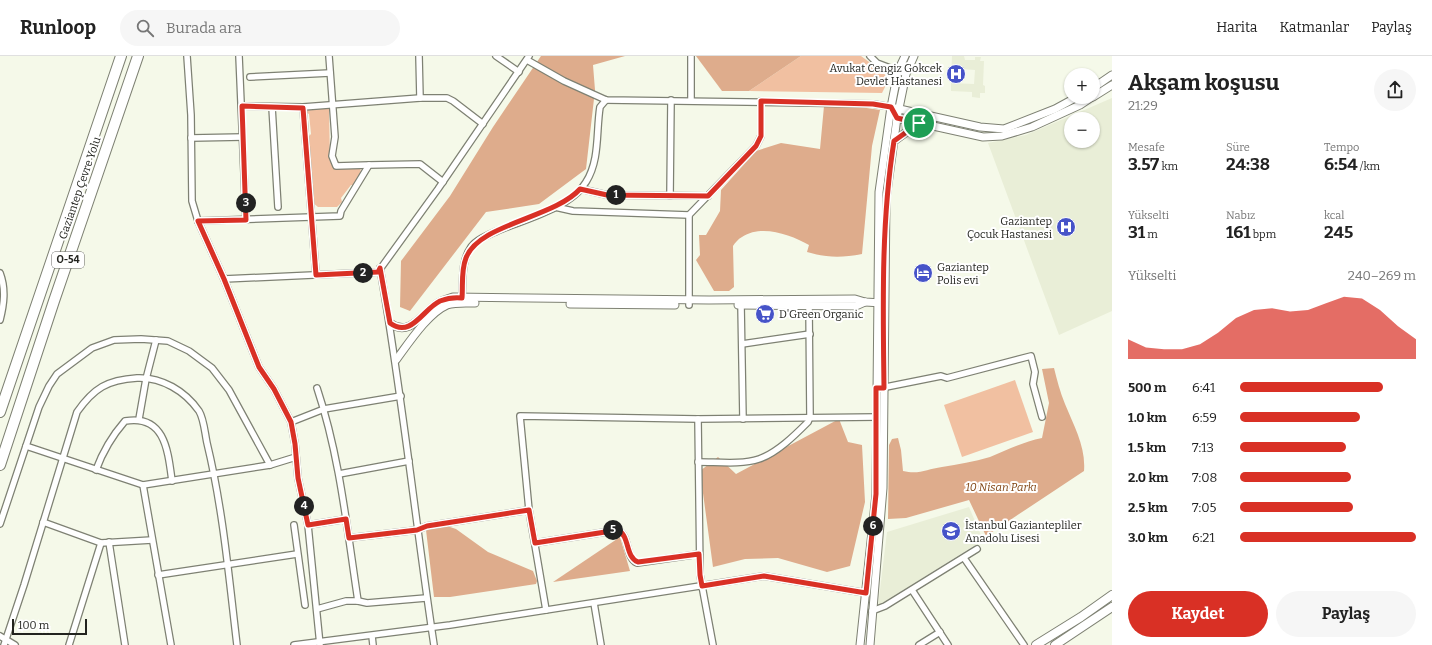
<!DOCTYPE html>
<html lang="tr">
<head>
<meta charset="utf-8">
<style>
	:root { --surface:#fff; --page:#f6f6f6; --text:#222; --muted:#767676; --line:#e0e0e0; --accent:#d93025 }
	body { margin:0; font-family:Bitter,serif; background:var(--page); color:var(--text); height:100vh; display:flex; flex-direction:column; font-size:15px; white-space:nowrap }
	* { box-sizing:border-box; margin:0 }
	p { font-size:13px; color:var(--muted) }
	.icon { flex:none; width:22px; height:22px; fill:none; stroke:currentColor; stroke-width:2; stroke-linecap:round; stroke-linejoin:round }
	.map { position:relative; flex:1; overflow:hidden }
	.sheet { display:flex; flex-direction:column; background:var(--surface); width:320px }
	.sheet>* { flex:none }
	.tools { position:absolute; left:1064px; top:12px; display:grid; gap:8px }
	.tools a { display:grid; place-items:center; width:36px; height:36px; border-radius:50%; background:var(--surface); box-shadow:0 1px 3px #0004; font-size:20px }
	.scale { position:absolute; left:12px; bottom:10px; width:75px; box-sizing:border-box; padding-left:4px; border:2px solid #22231e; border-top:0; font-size:11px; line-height:14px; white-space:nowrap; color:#22231e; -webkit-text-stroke:3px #fff; paint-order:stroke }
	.pin { position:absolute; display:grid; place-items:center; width:34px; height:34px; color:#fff; margin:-17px; border:2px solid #fff; border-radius:50%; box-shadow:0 1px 4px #0007 }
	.km { position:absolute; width:20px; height:20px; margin:-10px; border-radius:50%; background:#222; color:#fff; font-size:11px; line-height:20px; text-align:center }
	.round { display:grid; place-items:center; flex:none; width:42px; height:42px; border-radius:21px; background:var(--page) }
	.headline { display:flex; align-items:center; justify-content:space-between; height:68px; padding:0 16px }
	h1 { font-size:22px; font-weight:700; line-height:30px }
	.figures { display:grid; grid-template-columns:repeat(3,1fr); gap:6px; height:68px; padding:4px 16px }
	.figures div { display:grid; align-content:center }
	.figures b { font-size:17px; font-weight:700 }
	.figures small { font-size:11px; font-weight:400 }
	.figures p { font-size:11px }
	.chart { height:112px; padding:8px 16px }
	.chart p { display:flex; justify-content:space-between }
	.chart svg { width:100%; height:72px; margin-top:4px; fill:var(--accent); opacity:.7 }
	.cta { display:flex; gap:8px; margin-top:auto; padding:8px 16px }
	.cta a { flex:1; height:46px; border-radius:24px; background:var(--accent); color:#fff; font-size:16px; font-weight:700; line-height:46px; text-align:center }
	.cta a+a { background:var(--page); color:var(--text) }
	ul { padding:0 16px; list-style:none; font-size:13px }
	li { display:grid; grid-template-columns:64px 48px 1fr; align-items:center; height:30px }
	li i { height:10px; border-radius:5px; background:var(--accent) }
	header { display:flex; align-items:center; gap:24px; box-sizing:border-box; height:56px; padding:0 20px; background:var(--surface); border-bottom:1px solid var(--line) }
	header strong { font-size:19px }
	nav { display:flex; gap:22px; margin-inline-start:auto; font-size:14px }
	.search { width:280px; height:36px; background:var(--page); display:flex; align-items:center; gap:10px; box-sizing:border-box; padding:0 14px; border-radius:22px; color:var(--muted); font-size:15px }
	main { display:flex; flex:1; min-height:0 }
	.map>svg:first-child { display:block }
	.built { fill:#e9eed7; fill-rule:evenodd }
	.green { fill:#f1c0a1 }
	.forest { fill:#deac8c }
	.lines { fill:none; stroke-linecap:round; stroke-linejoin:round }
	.minor-casing { stroke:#7e8173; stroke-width:8 }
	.tertiary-casing { stroke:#7e8173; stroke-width:9 }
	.primary-casing { stroke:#7e8173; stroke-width:10 }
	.motorway-casing { stroke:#7e8173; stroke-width:12 }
	.minor { stroke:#fff; stroke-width:5.5 }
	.tertiary { stroke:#fff; stroke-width:7 }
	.primary { stroke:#fff; stroke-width:8 }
	.motorway { stroke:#fff; stroke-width:10 }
	.route-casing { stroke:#fff; stroke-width:8 }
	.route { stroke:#d93025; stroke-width:5 }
	.labels { text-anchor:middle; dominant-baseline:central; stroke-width:4; stroke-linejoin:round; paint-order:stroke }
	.shield { fill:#fff; stroke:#646562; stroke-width:1 }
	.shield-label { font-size:10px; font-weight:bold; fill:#22231e }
	.poi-label { font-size:11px; fill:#22231e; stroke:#fff; text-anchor:start }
	.street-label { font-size:11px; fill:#22231e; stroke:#fff }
	.park-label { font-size:11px; font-style:italic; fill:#7f4210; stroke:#fff }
</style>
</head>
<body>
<header>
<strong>Runloop</strong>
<div class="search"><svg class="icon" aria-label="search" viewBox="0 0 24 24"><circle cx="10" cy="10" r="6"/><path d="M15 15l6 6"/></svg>Burada ara</div>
<nav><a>Harita</a><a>Katmanlar</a><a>Paylaş</a></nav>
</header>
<main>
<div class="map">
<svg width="1112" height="589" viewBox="0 0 1112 589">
	<rect width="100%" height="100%" fill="#f5f9e9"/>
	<g class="built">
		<path d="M952 0H964L965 4H975V1H981L980 5H984L983 29 985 30V37H980V42L972 41V36L951 35V27L974 28 975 14 963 13 962 23H951Z"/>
		<path d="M1112 42V255L1059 279 988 87 1026 79ZM1071 63H1093V85H1071Z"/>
		<path d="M969 451 983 484 878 550 887 476Z"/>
	</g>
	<g class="green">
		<path d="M801 0H861L884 17 888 25 882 37 749 35Z"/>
		<path d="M307 51H329L330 104 360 110 361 117 354 129H351L341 142 342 146 337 151H318L312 146 313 124 310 122 308 81 311 78 309 58 307 57Z"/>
		<path d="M1015 324 1033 376 962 401 944 349Z"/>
	</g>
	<g class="forest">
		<path d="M541 0H625L593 9 595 34 586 113 539 148 486 156 410 255 400 251 401 205 450 140 493 71Z"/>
		<path d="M696 0H801L749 35H722Z"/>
		<path d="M824 50 860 51 880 54 872 90 862 198C841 202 828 202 807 196L809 189C791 179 762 168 742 181 738 183 735 187 733 190L734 231 729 235H714L696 204 700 199 699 179H706L720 155 721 134 756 95 781 87 820 93Z"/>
		<path d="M1054 312C1057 324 1060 336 1065 348 1074 370 1086 391 1084 415L986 480 969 444 906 462 888 463 889 389 892 383 898 382 901 394 903 415C919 419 927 413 942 411 958 408 974 406 990 401 1007 394 1023 386 1042 382L1049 347 1042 313Z"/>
		<path d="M839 363 848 386 862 389 865 446 850 510 827 516 778 502 745 503 713 511 700 415 718 401 736 418Z"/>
		<path d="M444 469 456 473 488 496 533 515 537 525 536 528 450 541H434L426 474Z"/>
		<path d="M620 481 630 515 553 526Z"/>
	</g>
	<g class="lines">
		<g class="minor-casing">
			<g id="minor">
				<path d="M187 0 191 59 192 145 198 165 224 223 378 216 438 133 529 0"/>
				<path d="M239 0 246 164"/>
				<path d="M329 0 335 81 332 100 336 110 369 109"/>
				<path d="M419 0 420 42"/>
				<path d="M496 0 519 16"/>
				<path d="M691 0V44"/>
				<path d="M870 0 877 7 906 18"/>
				<path d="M527 4 564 25 606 44 873 48 891 51"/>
				<path d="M250 21 330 17"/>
				<path d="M242 50 303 51 420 42H447L453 45 483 68"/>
				<path d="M272 51 278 151"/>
				<path d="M303 51 316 219"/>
				<path d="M191 82 243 81"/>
				<path d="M581 133 607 139 708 140"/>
				<path d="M670 140 671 44"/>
				<path d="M555 151 573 155 689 159 756 90 761 80V45"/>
				<path d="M198 165 340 160 341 155 369 109 420 108 443 126"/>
				<path d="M380 212C402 337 415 463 434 589"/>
				<path d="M0 217C6 233 4 248 0 264"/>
				<path d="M224 223 259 311 274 333 291 366 295 388 298 422 308 469 320 589"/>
				<path d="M462 242C463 225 461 205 471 191 477 183 488 179 497 175 523 164 571 152 586 126 600 104 596 76 600 51L606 44"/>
				<path d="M689 249V159"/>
				<path d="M741 249 743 363"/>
				<path d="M742 288 810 278"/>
				<path d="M317 332C340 401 347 473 358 545"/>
				<path d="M881 332 941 320 947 322 1031 300 1035 316 1033 328 1042 361"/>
				<path d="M139 363 146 323 156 284"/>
				<path d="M698 363 700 519 713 589"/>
				<path d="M291 366 324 353 401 340"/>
				<path d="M26 390 143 429 270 409 296 401"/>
				<path d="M698 406C718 406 741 409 759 403 777 397 795 379 808 366L810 361 809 250"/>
				<path d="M96 414C103 395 111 381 125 365 165 358 168 395 172 425"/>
				<path d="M339 418 409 405"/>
				<path d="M143 429 171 589"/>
				<path d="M43 466 101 487 152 484"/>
				<path d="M0 468 39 351 49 330 57 318 92 292 114 284 141 283 168 285 189 295 212 312 229 334 270 409"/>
				<path d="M294 469 305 549"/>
				<path d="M308 469 346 463"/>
				<path d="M349 482 417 474 427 470 529 454"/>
				<path d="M109 486 125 589"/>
				<path d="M535 487 618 474C630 480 625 501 637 507L699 498"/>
				<path d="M964 502 1024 589"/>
				<path d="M158 519 297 498"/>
				<path d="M912 534 948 589"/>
				<path d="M594 547 601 589"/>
				<path d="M317 553 346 545H358L367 547 426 542"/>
				<path d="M546 554 529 454 520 360 698 363 877 361"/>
				<path d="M872 555 885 550 977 493"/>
				<path d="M0 580 15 589"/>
				<path d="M372 580 373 589"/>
				<path d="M4 589 24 529 77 356C94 332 107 324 137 322 162 321 185 335 199 355 204 363 205 378 207 387 223 453 229 522 237 589"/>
				<path d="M69 589 101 487"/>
				<path d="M294 589 450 569 764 520 866 537"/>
				<path d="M919 589 940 576"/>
			</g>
		</g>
		<g class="tertiary-casing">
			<g id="tertiary">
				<path d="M1093 32 1112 19"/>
				<path d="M1093 41 1112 29"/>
				<path d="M895 52 980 71 1004 73 1055 53 1077 41"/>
				<path d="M895 58 897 62 983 81 1002 80 1032 71 1080 49 1092 41"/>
				<path d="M894 85 919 67"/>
				<path d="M570 248 675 249"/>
				<path d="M738 249 856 250 865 246"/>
				<path d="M390 267C409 282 423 257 438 247 442 244 448 243 453 241L709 244 855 243 865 246 882 247"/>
				<path d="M396 304C408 288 428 257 447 249 456 246 466 247 475 247"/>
				<path d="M860 589 876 438 879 136 891 51 898 15 905 0"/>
				<path d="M870 589 883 432 886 143 897 62 906 18 914 0"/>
			</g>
		</g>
		<g class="primary-casing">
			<g id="primary">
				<path d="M1036 589 1081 561 1112 539"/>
				<path d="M1055 589 1112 551"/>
			</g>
		</g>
		<g class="motorway-casing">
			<g id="motorway">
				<path d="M0 356 121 0"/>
				<path d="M0 409 54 245 138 0"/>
			</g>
		</g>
		<use href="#minor" class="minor"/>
		<use href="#tertiary" class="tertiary"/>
		<use href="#primary" class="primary"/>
		<use href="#motorway" class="motorway"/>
	</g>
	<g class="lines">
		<g class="route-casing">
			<path id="route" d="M761 45 873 48 891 51 897 62 919 67 894 85C881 166 883 250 884 332H876V438L866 537 764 520 702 530 700 519 699 498 638 506C625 501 630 480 618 474L535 487 529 454 427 470 417 474 349 482 346 463 308 469 298 422 295 388 291 366 274 333 259 311 224 223 198 165 246 164 242 50 303 52 316 219 378 216 380 212 390 267C411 283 423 253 440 245 448 242 454 241 462 242 463 229 461 214 466 202 478 168 554 162 580 133L607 139 708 140 756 90 761 80Z"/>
		</g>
		<use href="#route" class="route"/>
	</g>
	<defs>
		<g id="hospital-disc" transform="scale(1)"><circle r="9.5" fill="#4653c8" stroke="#fff"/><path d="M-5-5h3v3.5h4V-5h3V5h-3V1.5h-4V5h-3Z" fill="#fff"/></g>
		<g id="hotel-disc" transform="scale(1)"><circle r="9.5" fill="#4653c8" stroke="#fff"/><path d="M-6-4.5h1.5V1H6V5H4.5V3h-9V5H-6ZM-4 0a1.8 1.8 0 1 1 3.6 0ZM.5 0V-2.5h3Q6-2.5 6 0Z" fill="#fff"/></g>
		<g id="supermarket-disc" transform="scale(1)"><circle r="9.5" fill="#4653c8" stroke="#fff"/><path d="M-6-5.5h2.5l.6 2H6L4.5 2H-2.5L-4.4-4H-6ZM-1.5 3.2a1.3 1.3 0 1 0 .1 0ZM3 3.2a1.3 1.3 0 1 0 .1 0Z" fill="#fff"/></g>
		<g id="school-disc" transform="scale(1)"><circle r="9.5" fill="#4653c8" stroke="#fff"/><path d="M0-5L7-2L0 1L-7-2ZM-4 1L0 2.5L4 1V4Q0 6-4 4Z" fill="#fff"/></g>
	</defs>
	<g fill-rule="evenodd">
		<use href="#hospital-disc" x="956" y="18"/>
		<use href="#hospital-disc" x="1066" y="171"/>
		<use href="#hotel-disc" x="923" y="217"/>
		<use href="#supermarket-disc" x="765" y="258"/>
		<use href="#school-disc" x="951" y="475"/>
	</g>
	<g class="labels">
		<rect class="shield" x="52" y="196" width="32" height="16" rx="3"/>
		<g class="shield-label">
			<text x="68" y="204">O-54</text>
		</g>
		<g class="poi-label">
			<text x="942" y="12" text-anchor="end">Avukat Cengiz Gokcek<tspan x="942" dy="13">Devlet Hastanesi</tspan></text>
			<text x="1052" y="165" text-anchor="end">Gaziantep<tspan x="1052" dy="13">Çocuk Hastanesi</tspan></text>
			<text x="937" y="211">Gaziantep<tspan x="937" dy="13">Polis evi</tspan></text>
			<text x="779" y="258">D'Green Organic</text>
			<text x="965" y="469">İstanbul Gaziantepliler<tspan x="965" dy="13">Anadolu Lisesi</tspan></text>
		</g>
		<g class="street-label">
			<text transform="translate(80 132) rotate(-71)">Gaziantep Çevre Yolu</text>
		</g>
		<g class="park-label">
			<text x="1001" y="431">10 Nisan Parkı</text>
		</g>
	</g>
</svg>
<div class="tools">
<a>+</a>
<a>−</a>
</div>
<div class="scale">100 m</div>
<div class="pin" style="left:919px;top:67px;background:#1e9e55"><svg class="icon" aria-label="arrive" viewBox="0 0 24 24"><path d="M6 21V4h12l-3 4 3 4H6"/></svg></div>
<b class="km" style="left:616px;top:139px">1</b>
<b class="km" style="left:363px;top:217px">2</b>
<b class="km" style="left:246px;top:147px">3</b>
<b class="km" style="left:304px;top:450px">4</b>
<b class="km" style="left:613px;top:474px">5</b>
<b class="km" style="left:873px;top:470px">6</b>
</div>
<section class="sheet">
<div class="headline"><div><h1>Akşam koşusu</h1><p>21:29</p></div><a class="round"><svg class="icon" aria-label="share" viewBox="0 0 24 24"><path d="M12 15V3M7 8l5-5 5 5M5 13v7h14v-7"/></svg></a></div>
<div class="figures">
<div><p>Mesafe</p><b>3.57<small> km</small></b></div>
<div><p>Süre</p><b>24:38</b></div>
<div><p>Tempo</p><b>6:54<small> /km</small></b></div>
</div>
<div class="figures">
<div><p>Yükselti</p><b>31<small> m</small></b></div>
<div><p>Nabız</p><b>161<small> bpm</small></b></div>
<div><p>kcal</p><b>245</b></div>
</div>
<div class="chart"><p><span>Yükselti</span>240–269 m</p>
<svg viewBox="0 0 160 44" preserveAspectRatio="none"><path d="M0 44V32L10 37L20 38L30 38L40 35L50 28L60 19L70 14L80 13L90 15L100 14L110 10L120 6L130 7L140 14L150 24L160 32V44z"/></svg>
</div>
<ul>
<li><b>500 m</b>6:41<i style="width:81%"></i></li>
<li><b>1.0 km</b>6:59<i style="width:68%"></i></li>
<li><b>1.5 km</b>7:13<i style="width:60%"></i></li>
<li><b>2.0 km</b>7:08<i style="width:63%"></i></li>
<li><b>2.5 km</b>7:05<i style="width:64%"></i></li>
<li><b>3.0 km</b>6:21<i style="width:100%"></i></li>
</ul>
<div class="cta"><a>Kaydet</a><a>Paylaş</a></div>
</section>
</main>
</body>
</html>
